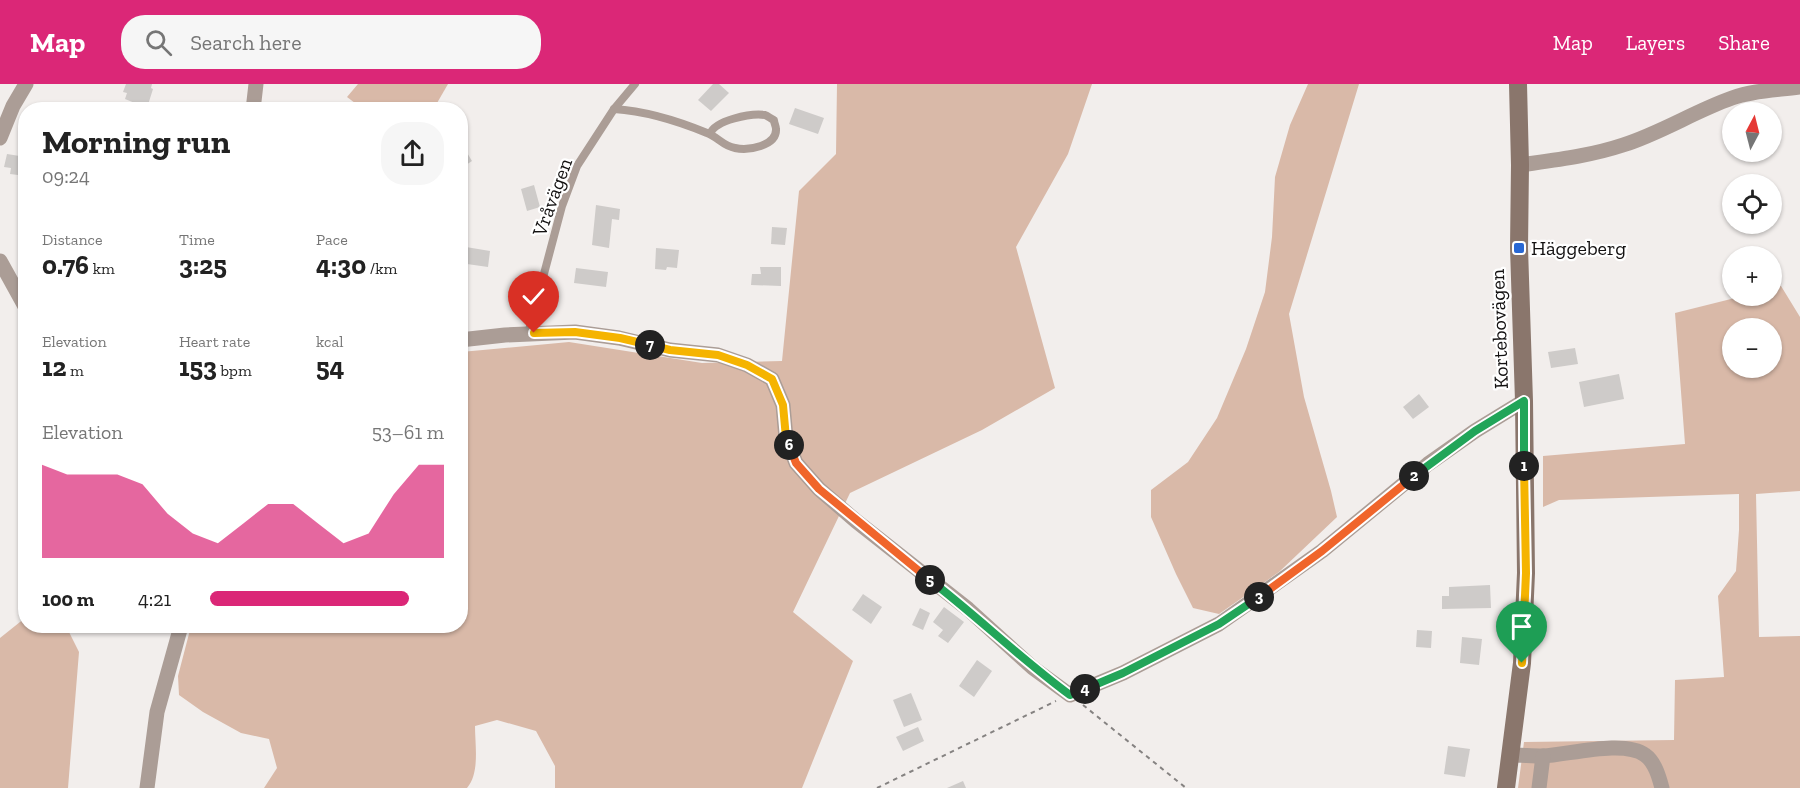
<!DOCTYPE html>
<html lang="en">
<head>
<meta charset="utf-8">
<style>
	:root { --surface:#fff; --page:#f6f6f6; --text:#222; --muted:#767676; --accent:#db2777 }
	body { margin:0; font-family:"Zilla Slab",serif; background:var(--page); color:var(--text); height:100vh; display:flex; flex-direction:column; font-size:22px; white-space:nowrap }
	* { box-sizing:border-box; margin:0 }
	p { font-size:20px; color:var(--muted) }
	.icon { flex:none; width:33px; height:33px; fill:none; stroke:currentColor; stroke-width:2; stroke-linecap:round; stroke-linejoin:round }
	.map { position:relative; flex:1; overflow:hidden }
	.side { position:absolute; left:18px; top:18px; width:450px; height:531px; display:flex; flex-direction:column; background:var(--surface); border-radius:24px; box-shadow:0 2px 4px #0004 }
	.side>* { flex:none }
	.needle { width:39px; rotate:7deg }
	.controls { position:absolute; left:1722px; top:18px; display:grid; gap:12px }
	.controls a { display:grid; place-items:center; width:60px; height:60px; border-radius:50%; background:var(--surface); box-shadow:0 2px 4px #0004; font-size:30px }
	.pin { position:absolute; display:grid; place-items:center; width:51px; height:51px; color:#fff; margin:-62px -26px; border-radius:50% 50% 50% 0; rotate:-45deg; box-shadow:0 0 6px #0007 }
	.pin .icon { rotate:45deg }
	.km { position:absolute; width:30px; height:30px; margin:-15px; border-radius:50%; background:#222; color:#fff; font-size:16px; line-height:30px; text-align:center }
	.round { display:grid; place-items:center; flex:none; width:63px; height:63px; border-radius:24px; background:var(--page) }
	.overview { display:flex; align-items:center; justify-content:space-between; height:102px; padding:0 24px }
	h1 { font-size:33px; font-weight:700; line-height:45px }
	.metrics { display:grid; grid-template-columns:repeat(3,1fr); gap:9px; height:102px; padding:6px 24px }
	.metrics div { display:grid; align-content:center }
	.metrics b { font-size:26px; font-weight:700 }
	.metrics small { font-size:16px; font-weight:400 }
	.metrics p { font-size:16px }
	.chart { height:168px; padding:12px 24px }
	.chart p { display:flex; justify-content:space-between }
	.chart svg { width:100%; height:108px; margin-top:6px; fill:var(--accent); opacity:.7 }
	ul { padding:0 24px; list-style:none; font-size:20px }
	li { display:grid; grid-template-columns:96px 72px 1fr; align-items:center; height:45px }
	li i { height:15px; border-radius:8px; background:var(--accent) }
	header { display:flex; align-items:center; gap:36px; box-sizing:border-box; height:84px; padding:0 30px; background:var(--accent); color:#fff }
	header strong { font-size:28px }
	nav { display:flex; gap:33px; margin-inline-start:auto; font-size:21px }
	.search { width:420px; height:54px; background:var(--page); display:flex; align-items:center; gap:15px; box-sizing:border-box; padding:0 21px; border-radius:24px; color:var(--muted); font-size:22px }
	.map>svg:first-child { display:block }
	.forest { fill:#d9b9a8; fill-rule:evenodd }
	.building { fill:#cecbc9 }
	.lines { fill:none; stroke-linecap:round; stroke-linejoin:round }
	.path { stroke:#858281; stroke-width:2; stroke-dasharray:4.5 4.5; stroke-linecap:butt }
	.lane { stroke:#ab9d96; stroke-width:8 }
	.street { stroke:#ab9d96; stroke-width:15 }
	.secondary { stroke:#8a766c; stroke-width:18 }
	.split-1-casing { stroke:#fff; stroke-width:12 }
	.split-2-casing { stroke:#fff; stroke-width:12 }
	.split-3-casing { stroke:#fff; stroke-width:12 }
	.split-4-casing { stroke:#fff; stroke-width:12 }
	.split-5-casing { stroke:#fff; stroke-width:12 }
	.split-6-casing { stroke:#fff; stroke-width:12 }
	.split-7-casing { stroke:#fff; stroke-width:12 }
	.split-8-casing { stroke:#fff; stroke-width:12 }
	.split-1 { stroke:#f5b400; stroke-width:8 }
	.split-2 { stroke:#22a559; stroke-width:8 }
	.split-3 { stroke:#f0652b; stroke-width:8 }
	.split-4 { stroke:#22a559; stroke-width:8 }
	.split-5 { stroke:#22a559; stroke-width:8 }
	.split-6 { stroke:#f0652b; stroke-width:8 }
	.split-7 { stroke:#f5b400; stroke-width:8 }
	.split-8 { stroke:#f5b400; stroke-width:8 }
	.poi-dot { fill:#2867d3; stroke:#fff; stroke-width:2 }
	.labels { text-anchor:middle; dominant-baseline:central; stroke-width:4.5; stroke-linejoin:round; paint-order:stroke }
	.street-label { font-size:20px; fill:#131111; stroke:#fff }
	.poi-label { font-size:20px; fill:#131111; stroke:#fff; text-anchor:start }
</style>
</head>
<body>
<header>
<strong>Map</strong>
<div class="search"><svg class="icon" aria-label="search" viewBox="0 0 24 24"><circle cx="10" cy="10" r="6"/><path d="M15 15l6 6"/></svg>Search here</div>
<nav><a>Map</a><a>Layers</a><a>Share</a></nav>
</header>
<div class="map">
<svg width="1800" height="704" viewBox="0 0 1800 704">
	<rect width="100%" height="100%" fill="#f2eeec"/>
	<g class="forest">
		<path d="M358 0H448L433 26 363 25 347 13Z"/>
		<path d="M837 0H1092L1068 70 1016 163 1055 304 982 346 850 409 793 528 853 577 802 704H555V682L536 647 497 636 475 642C475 661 480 689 467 704H264L277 684 269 655 241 649 203 628 179 611 178 592 191 542H460L461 268 569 258 702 279 782 277 799 107 836 70Z"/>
		<path d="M1308 0H1359L1289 230 1304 313 1331 407 1337 433 1279 488 1219 530 1193 524 1176 490 1151 433V406L1188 378 1217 334 1246 265 1265 208 1272 153 1275 93 1290 41Z"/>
		<path d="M1781 202 1800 233V407L1756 410 1759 553 1800 552V704H1518L1524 658 1674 656 1675 596 1724 593 1718 512 1736 487 1739 446V410L1559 416 1543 423V372L1685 360 1675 229 1743 212H1772V204ZM1732 244H1772V284H1732Z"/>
		<path d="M25 534 26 542H66L79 568 68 704H0V554Z"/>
	</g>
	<g class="building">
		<path d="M126 0H152L151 4 153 5 147 24 125 15 127 9 123 8Z"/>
		<path d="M713 0H719L729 9 711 27 698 16Z"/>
		<path d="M795 24 824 34 818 50 789 40Z"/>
		<path d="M466 67 472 77 460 85V70Z"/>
		<path d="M7 70 26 73V92L10 90 11 84 4 83Z"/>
		<path d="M534 101 540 123 527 127 521 105Z"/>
		<path d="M596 121 620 125 619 136 612 135 609 164 592 161Z"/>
		<path d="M24 135H26V156L21 155Z"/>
		<path d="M772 143 787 144 785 161 771 160Z"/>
		<path d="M460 162 490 167 488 183 460 179Z"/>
		<path d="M656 164 679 166 677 184 667 183 666 186 655 185Z"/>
		<path d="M760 183H781V202L751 201 752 190H761Z"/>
		<path d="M576 184 608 188 606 203 574 199Z"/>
		<path d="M1575 264 1578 280 1551 284 1548 268Z"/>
		<path d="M1619 290 1624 315 1584 323 1579 298Z"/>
		<path d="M1419 310 1429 323 1413 335 1403 323Z"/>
		<path d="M1490 501 1491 524 1442 525V512H1449V503Z"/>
		<path d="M863 510 882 523 871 540 852 526Z"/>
		<path d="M944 523 964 538 948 559 938 552 943 546 933 538Z"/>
		<path d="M920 524 930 529 923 546 912 541Z"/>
		<path d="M1417 546 1432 547 1431 564 1416 563Z"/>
		<path d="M1462 553 1482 555 1479 581 1460 579Z"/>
		<path d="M977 576 992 587 974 613 959 602Z"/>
		<path d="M911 609 922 636 904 643 893 616Z"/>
		<path d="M918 643 924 657 903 667 896 653Z"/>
		<path d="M1448 662 1470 665 1465 693 1444 690Z"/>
		<path d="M963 697 966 704H947Z"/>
	</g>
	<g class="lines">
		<g class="path">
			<path d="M1083 621 1186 704"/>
			<path d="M877 704 1056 617"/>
		</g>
		<g class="lane">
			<path d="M614 25C645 27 678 37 707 49 718 53 723 62 735 64 748 67 777 62 776 45 776 42 774 39 774 36 771 35 768 32 765 31 751 29 715 36 710 50"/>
			<path d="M528 250 562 122 577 82 614 25 635 0"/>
		</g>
		<g class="street">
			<path d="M253 26 256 0"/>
			<path d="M0 54 13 22 26 0"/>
			<path d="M1520 81C1555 76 1590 72 1623 61 1661 49 1695 27 1732 14 1754 6 1778 6 1800 3"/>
			<path d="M0 177 26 224"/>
			<path d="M460 256 505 251 575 248 619 254 670 266 718 271 747 281 772 295 783 321 786 354 796 379 819 405 856 437 968 525 1033 584 1070 611 1123 589 1219 540 1322 467 1428 380 1475 347 1524 317"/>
			<path d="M1510 671C1521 671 1532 672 1543 672 1568 671 1624 655 1645 671 1655 678 1659 693 1662 704"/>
			<path d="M147 704 157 628 181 542"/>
			<path d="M1539 704 1543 672"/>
		</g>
		<path class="secondary" d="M1506 704 1522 579 1526 489 1524 317 1519 164 1520 81 1518 0"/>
	</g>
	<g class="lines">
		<g class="split-1-casing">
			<path id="split-1" d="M1522 579 1526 489 1524 382"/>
		</g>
		<g class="split-2-casing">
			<path id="split-2" d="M1414 392 1475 347 1524 317V382"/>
		</g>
		<g class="split-3-casing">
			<path id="split-3" d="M1259 513 1322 467 1414 392"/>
		</g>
		<g class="split-4-casing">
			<path id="split-4" d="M1085 605 1123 589 1219 540 1259 513"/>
		</g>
		<g class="split-5-casing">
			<path id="split-5" d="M930 496C978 533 1021 575 1070 611L1085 605"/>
		</g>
		<g class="split-6-casing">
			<path id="split-6" d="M789 361 796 379 819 405 930 496"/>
		</g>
		<g class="split-7-casing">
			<path id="split-7" d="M650 261 670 266 718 271 747 281 772 295 783 321 786 354 789 361"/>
		</g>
		<g class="split-8-casing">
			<path id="split-8" d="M534 249 575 248 620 254 650 261"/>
		</g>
		<use href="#split-1" class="split-1"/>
		<use href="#split-2" class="split-2"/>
		<use href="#split-3" class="split-3"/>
		<use href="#split-4" class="split-4"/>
		<use href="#split-5" class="split-5"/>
		<use href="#split-6" class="split-6"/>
		<use href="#split-7" class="split-7"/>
		<use href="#split-8" class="split-8"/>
	</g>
	<rect class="poi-dot" x="1513" y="158" width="12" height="12" rx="3"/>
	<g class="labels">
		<g class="street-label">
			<text transform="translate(552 113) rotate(-70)">Vråvägen</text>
			<text transform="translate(1499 245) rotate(-92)">Kortebovägen</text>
		</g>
		<g class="poi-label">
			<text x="1531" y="164">Häggeberg</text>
		</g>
	</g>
</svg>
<div class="controls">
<a><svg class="needle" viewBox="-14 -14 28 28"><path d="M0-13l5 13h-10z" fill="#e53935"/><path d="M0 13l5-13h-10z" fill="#767676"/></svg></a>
<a><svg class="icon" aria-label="locate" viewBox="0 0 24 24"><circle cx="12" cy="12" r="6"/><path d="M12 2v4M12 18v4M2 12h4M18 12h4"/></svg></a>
<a>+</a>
<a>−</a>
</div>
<div class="pin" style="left:1522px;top:579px;background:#1e9e55"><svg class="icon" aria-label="arrive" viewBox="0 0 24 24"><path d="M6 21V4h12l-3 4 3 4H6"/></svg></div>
<div class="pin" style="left:534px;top:249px;background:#d93025"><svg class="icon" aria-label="check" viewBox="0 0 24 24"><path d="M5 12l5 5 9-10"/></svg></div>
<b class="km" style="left:1524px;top:382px">1</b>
<b class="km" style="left:1414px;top:392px">2</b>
<b class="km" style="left:1259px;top:513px">3</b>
<b class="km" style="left:1085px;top:605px">4</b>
<b class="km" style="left:930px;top:496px">5</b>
<b class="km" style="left:789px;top:361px">6</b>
<b class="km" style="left:650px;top:261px">7</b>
<section class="side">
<div class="overview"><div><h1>Morning run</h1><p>09:24</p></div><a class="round"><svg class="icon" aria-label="share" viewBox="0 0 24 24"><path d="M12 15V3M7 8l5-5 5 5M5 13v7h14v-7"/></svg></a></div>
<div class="metrics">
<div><p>Distance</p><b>0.76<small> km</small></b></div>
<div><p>Time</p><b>3:25</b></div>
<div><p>Pace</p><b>4:30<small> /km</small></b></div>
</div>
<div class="metrics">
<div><p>Elevation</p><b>12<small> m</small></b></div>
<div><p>Heart rate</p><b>153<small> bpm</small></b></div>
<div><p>kcal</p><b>54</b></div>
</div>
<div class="chart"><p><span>Elevation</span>53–61 m</p>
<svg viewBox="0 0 160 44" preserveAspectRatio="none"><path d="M0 44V6L10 10L20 10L30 10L40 14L50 26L60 34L70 38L80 30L90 22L100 22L110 30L120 38L130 34L140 18L150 6L160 6V44z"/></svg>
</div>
<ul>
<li><b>100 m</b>4:21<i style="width:85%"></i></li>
</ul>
</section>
</div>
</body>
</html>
